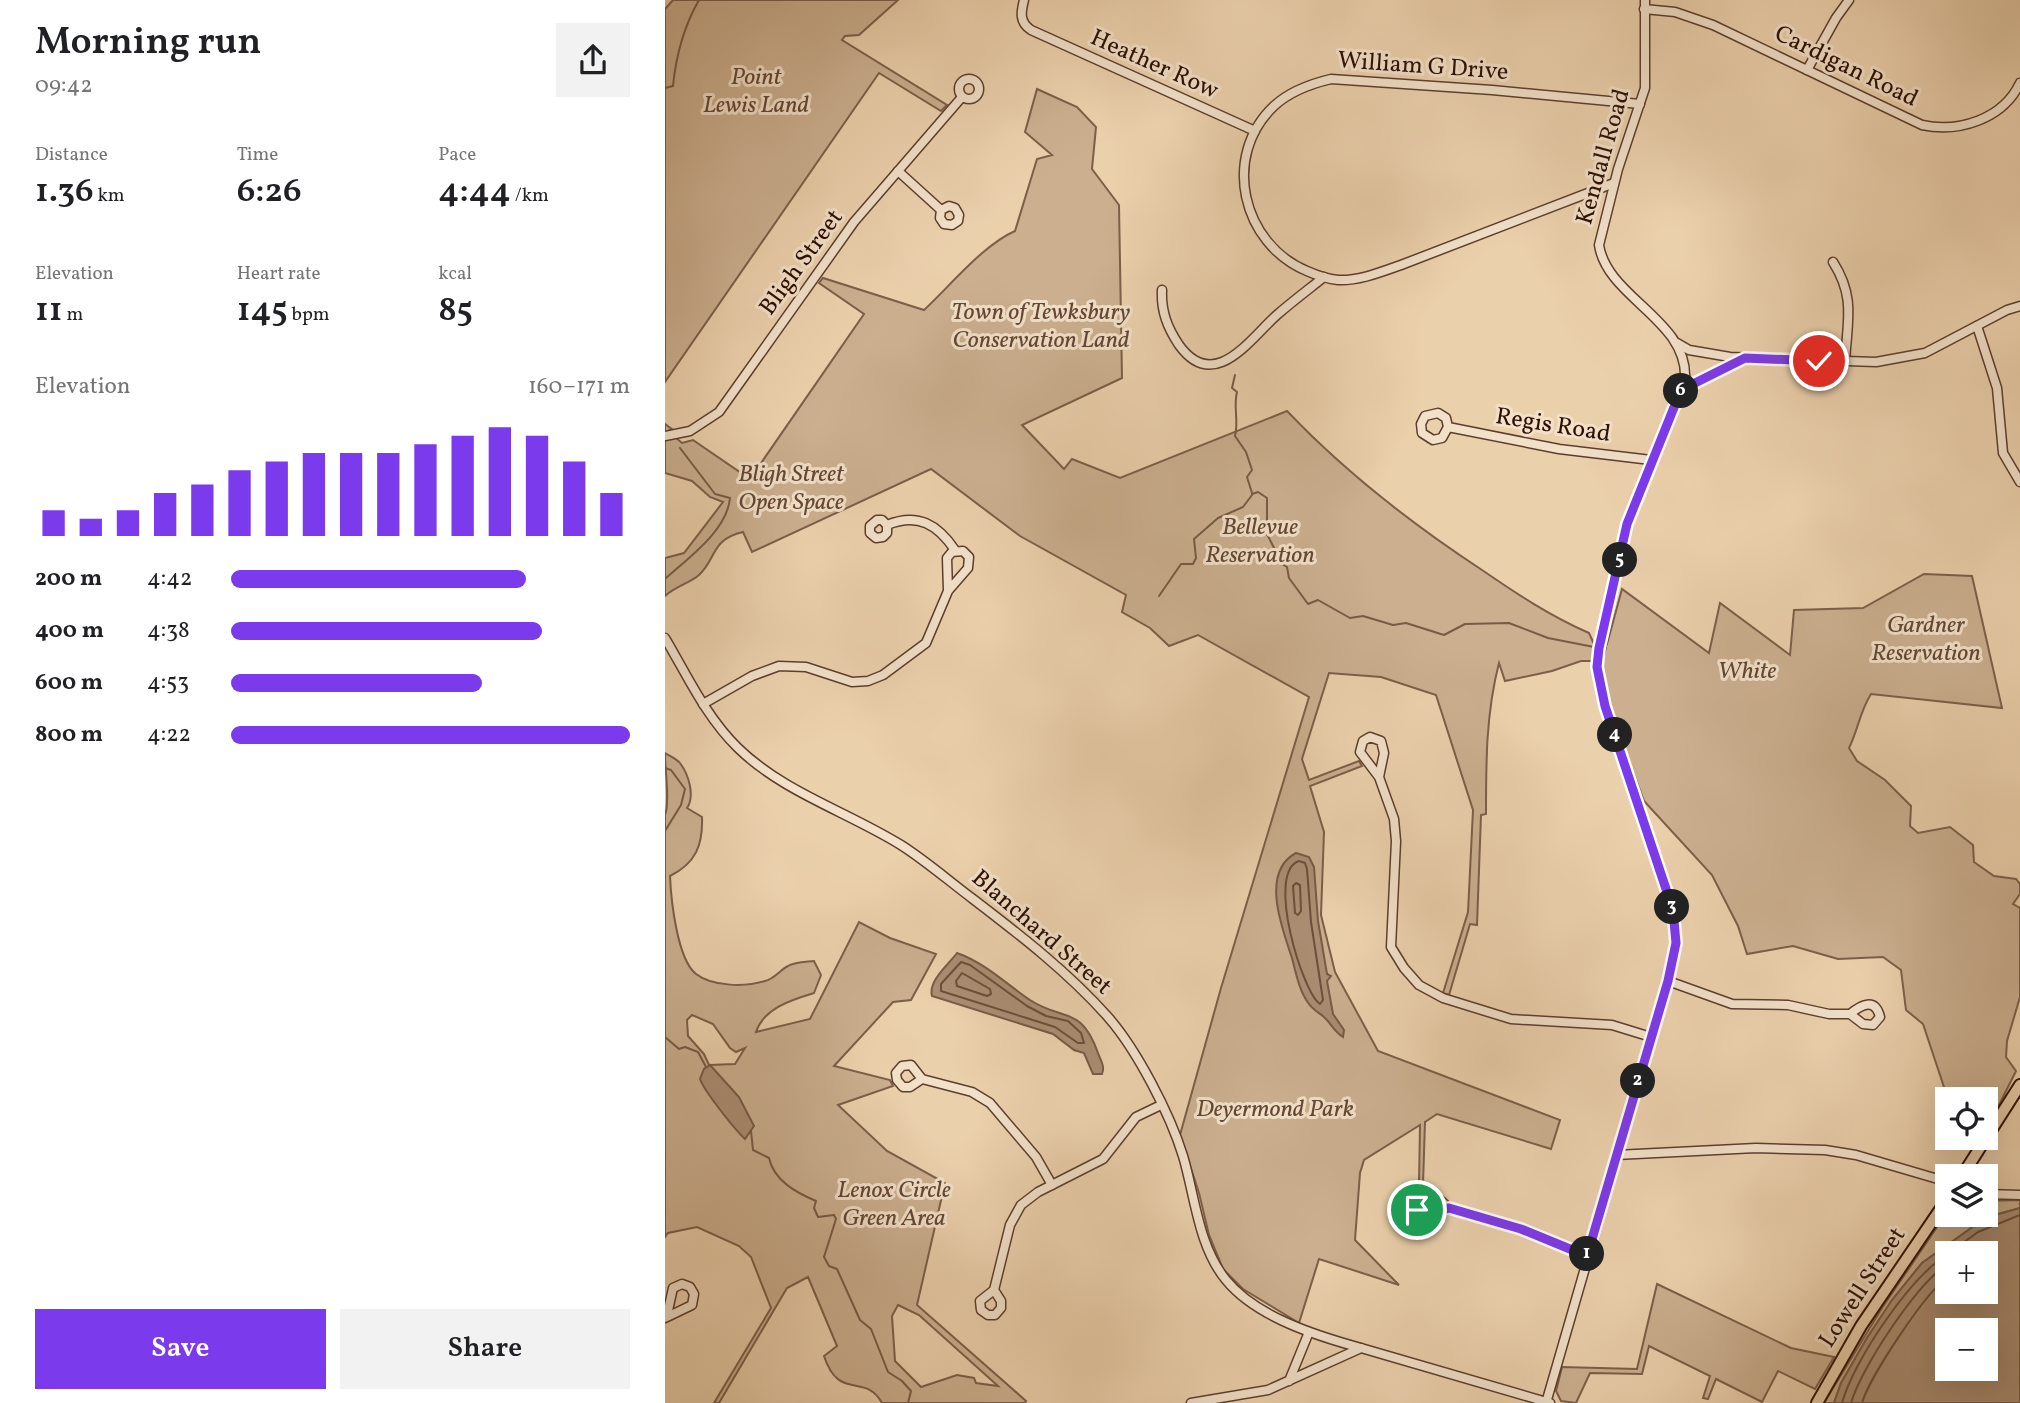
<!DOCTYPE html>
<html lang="en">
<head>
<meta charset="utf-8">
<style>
	:root { --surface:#fff; --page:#f2f2f2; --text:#202124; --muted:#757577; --accent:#7c3aed }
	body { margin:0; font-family:Vollkorn,serif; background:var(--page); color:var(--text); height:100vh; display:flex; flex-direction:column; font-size:26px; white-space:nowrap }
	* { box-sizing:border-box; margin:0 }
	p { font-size:23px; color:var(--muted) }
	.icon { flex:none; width:38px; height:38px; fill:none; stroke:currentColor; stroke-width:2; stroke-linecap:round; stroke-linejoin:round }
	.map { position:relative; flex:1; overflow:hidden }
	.drawer { display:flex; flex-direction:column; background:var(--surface); width:665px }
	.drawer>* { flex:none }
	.fabs { position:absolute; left:1270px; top:1087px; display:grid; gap:14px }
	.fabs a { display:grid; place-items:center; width:63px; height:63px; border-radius:0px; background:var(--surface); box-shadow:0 7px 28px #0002; font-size:35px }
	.pin { position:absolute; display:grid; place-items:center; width:60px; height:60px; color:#fff; margin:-30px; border:4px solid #fff; border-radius:50%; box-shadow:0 2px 7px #0007 }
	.km { position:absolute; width:35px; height:35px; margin:-18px; border-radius:50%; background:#222; color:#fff; font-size:19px; line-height:35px; text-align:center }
	.round { display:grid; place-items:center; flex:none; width:74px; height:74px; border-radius:0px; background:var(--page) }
	.headline { display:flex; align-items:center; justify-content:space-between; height:119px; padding:0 35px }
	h1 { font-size:38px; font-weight:600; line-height:52px }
	.stats { display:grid; grid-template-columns:repeat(3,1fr); gap:10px; height:119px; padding:7px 35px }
	.stats div { display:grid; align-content:center }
	.stats b { font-size:35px; font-weight:600 }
	.stats small { font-size:19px; font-weight:400 }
	.stats p { font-size:19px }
	.chart { height:196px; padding:14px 35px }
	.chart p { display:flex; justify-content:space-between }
	.chart svg { width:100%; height:126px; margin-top:7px; stroke:var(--accent); stroke-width:6 }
	.primary-button { display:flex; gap:14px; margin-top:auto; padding:14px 35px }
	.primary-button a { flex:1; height:80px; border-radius:0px; background:var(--accent); color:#fff; font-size:28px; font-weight:600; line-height:80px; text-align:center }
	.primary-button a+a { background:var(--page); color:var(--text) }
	ul { padding:0 35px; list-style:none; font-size:23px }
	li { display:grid; grid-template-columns:112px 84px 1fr; align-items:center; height:52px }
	li i { height:18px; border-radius:9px; background:var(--accent) }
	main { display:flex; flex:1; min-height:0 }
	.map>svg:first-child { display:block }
	.green { fill:#cbaf8f; stroke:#7c5e49; stroke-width:2; fill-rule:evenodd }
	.water { fill:#aa8e73; stroke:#785b46; stroke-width:2; fill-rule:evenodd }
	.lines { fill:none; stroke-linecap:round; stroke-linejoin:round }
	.shore { stroke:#6c4e3b; stroke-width:2 }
	.stream { stroke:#785b46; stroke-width:2 }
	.minor-casing { stroke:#5c3e2d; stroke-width:11 }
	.major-casing { stroke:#2d0e03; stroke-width:14 }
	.minor { stroke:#f2e0c9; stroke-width:8 }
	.major { stroke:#ebd0ac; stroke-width:10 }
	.route-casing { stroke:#fff; stroke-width:14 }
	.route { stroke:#7c3aed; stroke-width:9 }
	.labels { text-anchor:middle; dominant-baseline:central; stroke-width:6; stroke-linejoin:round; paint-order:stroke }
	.street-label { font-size:24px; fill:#2d0e03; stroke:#f2e0c9 }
	.park-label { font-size:24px; font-style:italic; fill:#644634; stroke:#f2e0c9 }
</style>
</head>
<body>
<main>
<section class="drawer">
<div class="headline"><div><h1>Morning run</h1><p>09:42</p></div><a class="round"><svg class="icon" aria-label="share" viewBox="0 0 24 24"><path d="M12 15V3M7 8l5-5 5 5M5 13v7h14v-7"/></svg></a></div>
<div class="stats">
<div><p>Distance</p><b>1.36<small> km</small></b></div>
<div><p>Time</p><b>6:26</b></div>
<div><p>Pace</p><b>4:44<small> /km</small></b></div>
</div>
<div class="stats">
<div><p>Elevation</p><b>11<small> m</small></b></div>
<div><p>Heart rate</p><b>145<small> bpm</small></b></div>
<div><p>kcal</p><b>85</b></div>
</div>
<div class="chart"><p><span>Elevation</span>160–171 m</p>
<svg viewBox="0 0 160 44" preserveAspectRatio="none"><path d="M5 44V35M15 44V38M25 44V35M35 44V29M45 44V26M55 44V21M65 44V18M75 44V15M85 44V15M95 44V15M105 44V12M115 44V9M125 44V6M135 44V9M145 44V18M155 44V29"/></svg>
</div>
<ul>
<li><b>200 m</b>4:42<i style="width:74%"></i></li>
<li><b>400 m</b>4:38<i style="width:78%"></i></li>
<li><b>600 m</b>4:53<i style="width:63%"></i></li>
<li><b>800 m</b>4:22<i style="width:100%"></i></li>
</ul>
<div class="primary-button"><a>Save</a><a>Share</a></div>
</section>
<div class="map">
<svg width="1355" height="1403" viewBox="0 0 1355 1403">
	<rect width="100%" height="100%" fill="#ebd0ac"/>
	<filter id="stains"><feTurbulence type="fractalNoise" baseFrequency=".00286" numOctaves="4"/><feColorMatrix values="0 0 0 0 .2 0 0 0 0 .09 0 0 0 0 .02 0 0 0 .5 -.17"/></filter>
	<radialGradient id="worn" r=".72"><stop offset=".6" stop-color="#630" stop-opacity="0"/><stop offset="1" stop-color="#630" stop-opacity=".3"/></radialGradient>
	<g class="green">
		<path d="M8 0H233L194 35 180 36 177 40 282 105 276 111 214 73 0 382V9Z"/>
		<path d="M372 89 412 107 431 127 427 169 454 205 457 378 357 425 399 469 407 459 455 478 622 411C680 472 747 524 817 570 852 594 885 616 924 633L929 644 927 661H916L887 671 840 681 834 663C821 713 821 762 821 814L816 815 812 925 805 924 784 995 778 993 803 912 808 810 771 695 716 677 664 673 637 759 644 780 694 761 697 766 645 786 659 832 656 915 670 972 713 1051 895 1120 886 1149 772 1114 760 1122 758 1184H754L755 1125 699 1160 695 1173 690 1240 734 1285 654 1259 634 1323 578 1289 558 1269 544 1235 534 1193 515 1135 556 988 644 697 533 635 504 646 485 628 457 612 461 595 355 536 266 469 87 552 78 532C46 539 51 560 34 575 25 583 11 586 0 596V558L19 553 58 502 45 497 27 481 0 473V424L7 429 3 431 17 443 28 440 85 479 199 314 154 283 158 278 259 310C285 286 318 245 350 231L372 159 387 155 360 132Z"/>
		<path d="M1259 574 1307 576 1337 708 1206 694C1195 711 1193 730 1184 748L1192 761 1220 780 1246 806 1245 826 1253 833 1285 827 1308 845 1309 862 1329 876 1351 879 1355 884V894L1348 904 1355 908V997L1342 1041 1341 1057 1351 1071 1335 1103 1321 1122V1099H1286L1280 1090 1258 1024 1241 1010 1236 970 1218 957 1173 959 1128 946 1082 954 1073 926 1047 875 979 801 944 706 937 668 940 643 942 644 957 589 1044 653 1055 603 1125 655 1129 610 1198 608Z"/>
		<path d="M0 753C5 756 12 759 15 763 24 775 30 796 22 808L37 817C38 845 31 863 5 876 6 899 12 959 31 974 48 987 81 987 100 981 109 979 115 970 123 966 130 962 141 962 149 961L156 975 149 993C126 1000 99 1008 91 1032L145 1019 194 922 225 938 271 954 246 1000 228 1002 169 1066 225 1080 228 1086 173 1105 222 1151 280 1183 252 1305 361 1401 360 1403H217C200 1372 174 1402 159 1356L172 1346 143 1277 122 1288 54 1403H49L106 1308 86 1257 74 1246 32 1227 3 1233 0 1237V815C5 801 0 771 0 753ZM27 1015 48 1024 65 1048 71 1052 80 1048 70 1064 44 1065 39 1054 23 1036 22 1020ZM233 1305 254 1315 333 1386 311 1383 309 1378 292 1375 256 1387 230 1361 227 1316Z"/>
		<path d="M1355 1200V1208L1330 1215 1309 1226 1257 1263 1227 1300 1202 1338 1176 1383 1169 1403H1159L1217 1308 1283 1211V1214H1321V1201Z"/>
		<path d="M992 1284 1126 1348 1169 1357 1150 1389 1113 1371 1097 1402 1051 1379 1043 1399 1038 1398 1045 1376 984 1346 977 1374 925 1373 911 1403 896 1401 891 1391 897 1367 972 1369Z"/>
	</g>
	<g class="water">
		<path d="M631 853 644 857 649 867 653 921 662 974 666 976 662 981 668 1014 679 1030 678 1037C669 1031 667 1025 660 1018 655 1013 648 1010 644 1004 634 991 631 973 627 958 617 928 595 872 631 853Z"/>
		<path d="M292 953C320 963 340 983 365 1000 399 1022 416 1005 433 1053 436 1061 440 1066 437 1074H428L419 1053 409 1050 388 1034 267 996C263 981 283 965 292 953Z"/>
		<path d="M45 1065 74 1097 89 1126 80 1139C71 1131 39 1091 35 1079L39 1069Z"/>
		<path d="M1355 1208V1403H1169L1176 1383 1202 1338 1227 1300 1257 1263 1309 1226 1330 1215ZM1283 1253H1321V1292H1283ZM1283 1330H1321V1368H1283Z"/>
	</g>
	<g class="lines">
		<g class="shore">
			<path d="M634 861 640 863 642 869 646 922 658 1000 655 1004C638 994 600 872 634 861Z"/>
			<path d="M631 883 635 885 636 911 633 915 630 913 628 886Z"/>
			<path d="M296 962 305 965 362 1006 381 1016 403 1021 416 1033 419 1043H413L390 1027 276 991V984Z"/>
			<path d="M297 973 325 989 326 994 322 996 292 986 291 981Z"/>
			<path d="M1284 1253 1313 1232 1355 1215"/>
			<path d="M1177 1403C1189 1360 1245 1277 1283 1254"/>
			<path d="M1186 1403C1196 1368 1252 1283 1283 1264"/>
			<path d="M1197 1403C1204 1378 1261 1291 1283 1277"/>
		</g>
		<g class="stream">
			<path d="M0 88 8 86C11 56 19 26 34 0"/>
			<path d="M570 375 567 388 572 392C568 407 574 420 570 436L581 452 587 470 582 477 587 493"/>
			<path d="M587 494 593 492 602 498V534L617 564 622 567 624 578 643 604 653 600 685 618 698 616 728 625 741 623 779 635 800 624 844 623 883 638 934 648"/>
			<path d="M0 579C23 558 62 531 65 498L50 494 15 448"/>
			<path d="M494 596 516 564H528L531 558 529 539 553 518 578 507 587 495"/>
			<path d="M0 768 6 770 20 789 16 805 0 831"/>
			<path d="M0 1037 14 1049 20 1047 33 1052 41 1067"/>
			<path d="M86 1131 88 1150 104 1158C109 1181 132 1193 151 1201L149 1208 153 1217 169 1215 171 1219 159 1257 164 1266 172 1269 195 1320 206 1329 223 1372 237 1381 246 1391 243 1403"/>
		</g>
		<g class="minor-casing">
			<g id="minor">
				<path d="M359 0C356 12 354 22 366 30L590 131"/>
				<path d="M979 9 1010 12 1048 25 1257 125C1294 133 1338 119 1355 83"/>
				<path d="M1142 70 1171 18 1184 0"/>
				<circle cx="304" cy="89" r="10"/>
				<path d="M233 171 276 210 275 218 279 224 287 225 293 221 294 215 290 208 284 206 276 210"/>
				<path d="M949 183 736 265C716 272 694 281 673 280 662 279 651 275 642 271 577 244 556 156 609 106 625 91 645 84 666 79L827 90 975 104"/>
				<path d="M1168 262C1191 298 1182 322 1180 362"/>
				<path d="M497 290C496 311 502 327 514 345 550 395 587 336 613 314 628 301 644 289 659 277"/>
				<path d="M1312 326 1332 388 1338 453 1355 482"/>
				<path d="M1012 343 1024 350 1065 357 1211 362 1260 353 1342 310 1355 306"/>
				<path d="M1016 390 1078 359"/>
				<path d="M783 427 777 438 768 440 757 433 756 424 760 416 773 413 781 418 783 427 894 449 986 460"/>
				<path d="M0 436 25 431 54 412 189 222 297 97"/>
				<path d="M222 525V533L218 537 211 538 205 533V526L212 520H217L222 525C253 512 273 525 290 550"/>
				<path d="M0 638C22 675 41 717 73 748 118 792 183 812 236 845 261 861 284 881 308 899 355 935 403 972 443 1017 472 1050 505 1114 518 1156 530 1196 533 1246 561 1280 591 1317 652 1336 696 1348"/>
				<path d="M38 704 87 676 114 666 141 667 187 682 203 681 218 675 261 643 283 591 303 568 304 557 298 551 287 552 282 558 283 591"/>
				<path d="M714 777 695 752 698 741 705 737 716 741 719 753 714 777 729 819 731 841 726 947 739 968 754 985 778 998 846 1019 947 1025 986 1037"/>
				<path d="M1003 981 1067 1004 1123 1005 1164 1014H1185L1198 1024 1208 1025 1215 1017C1210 997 1196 1005 1185 1014"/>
				<path d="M257 1079 245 1087H238L232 1080 231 1073 237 1066 246 1065 257 1079 307 1092 325 1103 371 1157 387 1185"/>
				<path d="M951 1155 1091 1148 1160 1150 1191 1155 1283 1182"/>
				<path d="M1321 1194 1355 1195"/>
				<path d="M784 1208 756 1212 750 1207 748 1196 753 1191 764 1190 784 1208 856 1229 922 1256"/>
				<path d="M329 1290 336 1301V1308L330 1315H323L316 1310 315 1301 329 1290 345 1225 356 1205 373 1192 438 1159 471 1117 496 1105"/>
				<path d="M0 1318 27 1305 29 1294 25 1287 17 1284 8 1288 2 1315"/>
				<path d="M624 1381 644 1332"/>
				<path d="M526 1403 603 1390 696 1348 885 1403"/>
				<path d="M881 1403 1003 981 1011 942 1008 910 940 706 932 667 962 524 1020 380C1024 320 942 298 934 245L953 169 980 88V0"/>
			</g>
		</g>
		<g class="major-casing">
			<g id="major">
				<path d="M1297 1176 1355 1085"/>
				<path d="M1152 1403 1196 1326 1283 1198"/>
			</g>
		</g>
		<use href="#minor" class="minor"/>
		<use href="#major" class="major"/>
	</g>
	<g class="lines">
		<g class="route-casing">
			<path id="route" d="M752 1210 764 1212 784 1208 856 1229 922 1256 1003 981 1011 943 1008 910 940 706 932 667 934 648 962 524 1016 390 1080 358 1154 361"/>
		</g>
		<use href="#route" class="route"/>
	</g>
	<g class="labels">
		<g class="street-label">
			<text transform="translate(489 65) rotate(24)">Heather Row</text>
			<text transform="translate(758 67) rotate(4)">William G Drive</text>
			<text transform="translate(1181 67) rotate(26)">Cardigan Road</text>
			<text transform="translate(939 157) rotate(-74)">Kendall Road</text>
			<text transform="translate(137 263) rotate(-54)">Bligh Street</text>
			<text transform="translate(888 426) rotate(9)">Regis Road</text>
			<text transform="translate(376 933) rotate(41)">Blanchard Street</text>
			<text transform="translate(1198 1288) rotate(-57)">Lowell Street</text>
		</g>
		<g class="park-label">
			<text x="91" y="78">Point<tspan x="91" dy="28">Lewis Land</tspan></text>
			<text x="376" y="313">Town of Tewksbury<tspan x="376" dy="28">Conservation Land</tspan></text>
			<text x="126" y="475">Bligh Street<tspan x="126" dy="28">Open Space</tspan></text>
			<text x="595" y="528">Bellevue<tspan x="595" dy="28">Reservation</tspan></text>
			<text x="1261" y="626">Gardner<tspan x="1261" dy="28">Reservation</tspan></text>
			<text x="1082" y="672">White</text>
			<text x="610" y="1110">Deyermond Park</text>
			<text x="229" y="1191">Lenox Circle<tspan x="229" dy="28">Green Area</tspan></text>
		</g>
	</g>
	<rect width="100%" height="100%" filter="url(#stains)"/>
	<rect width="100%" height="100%" fill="url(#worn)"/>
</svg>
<div class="fabs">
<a><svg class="icon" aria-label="locate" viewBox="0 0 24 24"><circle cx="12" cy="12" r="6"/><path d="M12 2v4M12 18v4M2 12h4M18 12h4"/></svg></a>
<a><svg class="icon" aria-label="layers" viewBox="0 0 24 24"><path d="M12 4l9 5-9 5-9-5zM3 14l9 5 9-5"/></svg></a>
<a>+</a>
<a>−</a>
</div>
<div class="pin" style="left:752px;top:1210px;background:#1e9e55"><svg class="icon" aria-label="arrive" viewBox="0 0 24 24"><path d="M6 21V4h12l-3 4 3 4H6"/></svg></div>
<div class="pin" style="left:1154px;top:361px;background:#d93025"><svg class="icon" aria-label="check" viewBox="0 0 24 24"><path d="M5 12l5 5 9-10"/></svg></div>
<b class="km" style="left:922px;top:1254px">1</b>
<b class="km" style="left:973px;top:1081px">2</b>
<b class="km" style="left:1007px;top:907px">3</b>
<b class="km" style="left:950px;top:735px">4</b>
<b class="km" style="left:955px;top:560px">5</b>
<b class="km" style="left:1016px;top:391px">6</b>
</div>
</main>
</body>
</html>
